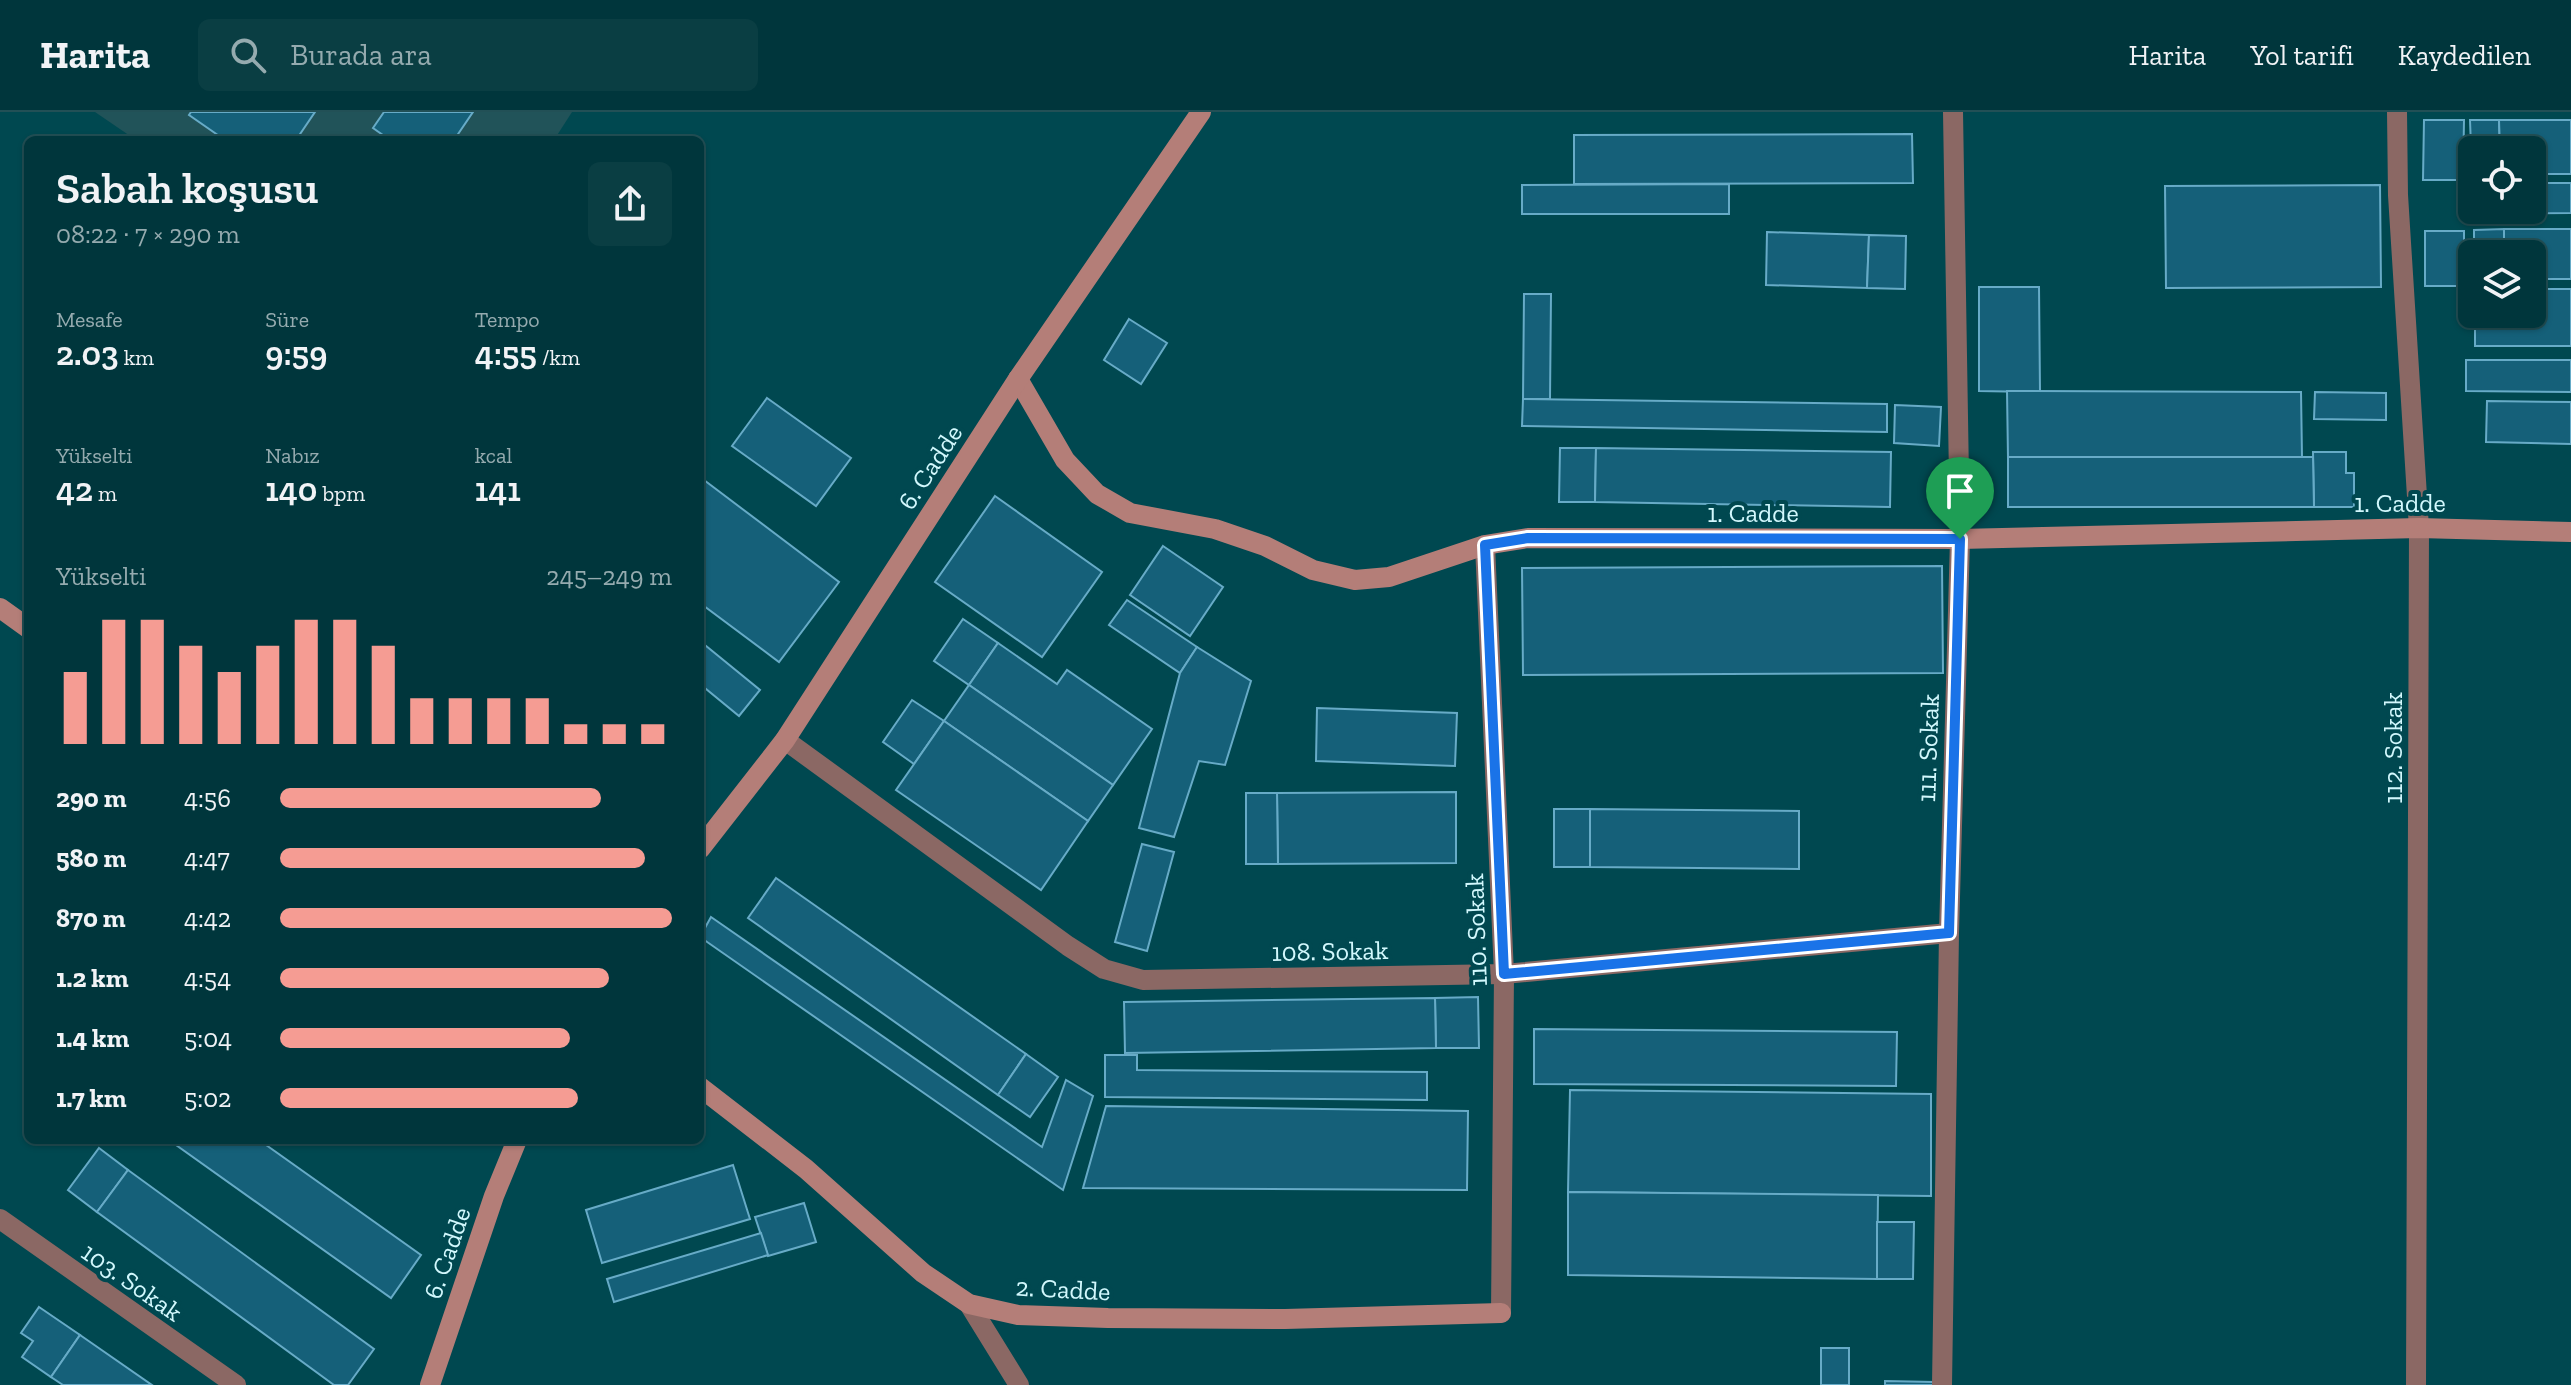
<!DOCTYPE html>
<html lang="tr">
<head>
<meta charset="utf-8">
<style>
	:root { --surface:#00363c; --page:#0a3e43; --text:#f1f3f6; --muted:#95abaf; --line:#225056; --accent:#f59c93 }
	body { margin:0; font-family:"Zilla Slab",serif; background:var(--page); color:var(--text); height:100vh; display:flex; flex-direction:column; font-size:30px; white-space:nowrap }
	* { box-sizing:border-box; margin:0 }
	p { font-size:26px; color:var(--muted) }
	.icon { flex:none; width:44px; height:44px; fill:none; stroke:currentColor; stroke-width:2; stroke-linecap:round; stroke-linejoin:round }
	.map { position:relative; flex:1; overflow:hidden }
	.panel { position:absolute; left:24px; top:24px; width:680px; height:1008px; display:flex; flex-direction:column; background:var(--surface); border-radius:12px; box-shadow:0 2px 6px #0004,0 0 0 2px var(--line) }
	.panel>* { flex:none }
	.fabs { position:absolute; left:2458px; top:24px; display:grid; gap:16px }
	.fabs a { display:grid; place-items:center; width:88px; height:88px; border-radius:12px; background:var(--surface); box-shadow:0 2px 6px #0004,0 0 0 2px var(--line); font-size:40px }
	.pin { position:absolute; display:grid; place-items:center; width:68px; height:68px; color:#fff; margin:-82px -34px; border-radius:50% 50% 50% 0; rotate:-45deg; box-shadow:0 0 8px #0007 }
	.pin .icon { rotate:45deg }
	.round { display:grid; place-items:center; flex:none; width:84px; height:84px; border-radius:12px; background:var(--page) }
	.summary { display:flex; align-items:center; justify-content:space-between; height:136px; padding:0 32px }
	h1 { font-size:44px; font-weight:600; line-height:60px }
	.figures { display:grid; grid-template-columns:repeat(3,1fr); gap:12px; height:136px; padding:8px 32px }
	.figures div { display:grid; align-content:center }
	.figures b { font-size:34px; font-weight:600 }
	.figures small { font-size:22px; font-weight:400 }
	.figures p { font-size:22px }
	.chart { height:224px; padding:16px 32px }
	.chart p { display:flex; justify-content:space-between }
	.chart svg { width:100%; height:144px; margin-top:8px; stroke:var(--accent); stroke-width:6 }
	ul { padding:0 32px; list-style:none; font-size:26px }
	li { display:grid; grid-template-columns:128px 96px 1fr; align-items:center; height:60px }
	li i { height:20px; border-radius:10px; background:var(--accent) }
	header { display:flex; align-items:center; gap:48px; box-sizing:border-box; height:112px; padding:0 40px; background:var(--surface); border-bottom:2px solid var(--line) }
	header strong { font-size:38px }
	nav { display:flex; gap:44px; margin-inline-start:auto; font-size:28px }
	.search { width:560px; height:72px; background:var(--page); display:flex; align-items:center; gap:20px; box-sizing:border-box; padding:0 28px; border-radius:12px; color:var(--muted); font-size:30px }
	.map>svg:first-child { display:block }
	.built { fill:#215359 }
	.building { fill:#156079; stroke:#67abc7; stroke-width:2 }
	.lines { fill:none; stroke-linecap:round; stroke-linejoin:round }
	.street { stroke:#8b6864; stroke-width:20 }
	.secondary { stroke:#b47e78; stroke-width:20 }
	.route-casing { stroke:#fff; stroke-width:16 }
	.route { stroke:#1a73e8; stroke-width:10 }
	.labels { text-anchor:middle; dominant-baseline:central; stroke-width:8; stroke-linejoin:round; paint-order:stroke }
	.street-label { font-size:26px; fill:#d2f8fd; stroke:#004850 }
</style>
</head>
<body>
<header>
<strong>Harita</strong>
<div class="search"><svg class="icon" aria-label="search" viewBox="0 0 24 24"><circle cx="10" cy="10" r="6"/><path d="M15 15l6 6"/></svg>Burada ara</div>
<nav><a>Harita</a><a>Yol tarifi</a><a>Kaydedilen</a></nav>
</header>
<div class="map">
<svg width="2571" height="1273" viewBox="0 0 2571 1273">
	<rect width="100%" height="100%" fill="#004850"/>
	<path class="built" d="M95 0H572L554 28H136Z"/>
	<g class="building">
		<path d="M191 0H315L296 28H225L189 3Z"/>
		<path d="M384 0H473L454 28H390L373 16Z"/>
		<path d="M2424 8H2464L2463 68H2423Z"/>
		<path d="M2470 8H2499L2500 38H2472V62Z"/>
		<path d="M2499 8H2571V62H2532V38H2500Z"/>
		<path d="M1912 22 1913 71 1574 72V23Z"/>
		<path d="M2532 71H2571V101L2472 102 2471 72 2472 98H2532Z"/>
		<path d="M1729 72V102H1522V73Z"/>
		<path d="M2380 73 2381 175 2166 176 2165 74Z"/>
		<path d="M2504 117V142H2474V118Z"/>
		<path d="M2504 117H2571V167H2532V142H2504Z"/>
		<rect x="2425" y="119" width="39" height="55"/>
		<path d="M1767 120 1869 123 1867 176 1766 173Z"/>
		<path d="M1869 123 1906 124 1905 177 1867 176Z"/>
		<path d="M1979 175H2039L2040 280 1979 279Z"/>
		<path d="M2532 177H2571V234H2475V202H2532Z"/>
		<path d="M1524 182H1551L1550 287H1523Z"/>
		<path d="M1129 207 1167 231 1141 272 1104 248Z"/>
		<path d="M2466 248H2571V280L2466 279Z"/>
		<path d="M2007 279 2301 280 2302 345H2008Z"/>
		<path d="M2315 280 2386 281V308L2314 307Z"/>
		<path d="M767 286 851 346 816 394 732 334Z"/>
		<path d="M1523 287 1887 292V320L1522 314Z"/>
		<path d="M2487 289 2571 290V332L2486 330Z"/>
		<path d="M1895 293 1941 295 1939 334 1894 331Z"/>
		<path d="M1560 336H1596L1595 390H1559Z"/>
		<path d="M1596 336 1891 340 1890 395 1595 390Z"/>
		<path d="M2313 340H2346V361H2354V395H2314Z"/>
		<path d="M2008 345H2313L2314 395H2008Z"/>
		<path d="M700 365 839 470 779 550 700 491Z"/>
		<path d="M995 384 1102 460 1042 545 935 470Z"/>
		<path d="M1163 434 1223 475 1190 524 1130 483Z"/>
		<path d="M1942 454 1943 561 1523 563 1522 456Z"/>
		<path d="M1127 488 1197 535 1180 561 1109 513Z"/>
		<path d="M963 507 998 531 969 573 934 549Z"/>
		<path d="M700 529 760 578 739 604 700 572Z"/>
		<path d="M998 531 1057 572 1067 558 1152 617 1113 673 969 573Z"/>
		<path d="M1197 535 1251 569 1225 653 1199 649 1174 725 1139 716 1180 561Z"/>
		<path d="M969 573 1113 673 1088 709 944 609Z"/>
		<path d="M912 588 944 609 914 652 883 630Z"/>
		<path d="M1317 596 1457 601 1455 654 1316 649Z"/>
		<path d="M944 609 1088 709 1041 778 896 678Z"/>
		<path d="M1456 680V751L1278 752 1277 681Z"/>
		<path d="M1246 681H1277L1278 752H1246Z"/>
		<rect x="1554" y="697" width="36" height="58"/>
		<path d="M1590 697 1799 699V757L1590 755Z"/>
		<path d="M1142 732 1174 740 1147 839 1115 830Z"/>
		<path d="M776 766 1026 942 998 983 748 806Z"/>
		<path d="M711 805 1042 1035 1066 968 1093 984 1063 1078 700 825Z"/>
		<path d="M1478 885 1479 936H1436L1435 886Z"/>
		<path d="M1435 886 1436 936 1125 941 1124 890Z"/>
		<path d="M1534 917 1897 920 1896 974 1534 972Z"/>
		<path d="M1026 942 1058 965 1030 1005 998 983Z"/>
		<path d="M1105 943H1137V958L1427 960V988L1105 985Z"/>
		<path d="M1570 978 1931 982V1084L1568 1080Z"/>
		<path d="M1106 994 1468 999 1467 1078 1083 1076Z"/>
		<path d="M169 1028H259L421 1143 391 1186Z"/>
		<path d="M99 1036 128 1058 97 1100 68 1078Z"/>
		<path d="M733 1053 750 1107 602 1151 586 1098Z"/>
		<path d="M128 1058 374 1237 348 1273H334L97 1100Z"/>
		<path d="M1568 1080 1878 1083 1877 1167 1568 1163Z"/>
		<path d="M804 1091 816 1130 768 1144 755 1105Z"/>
		<path d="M1877 1110H1914L1913 1167H1877Z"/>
		<path d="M761 1121 768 1143 614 1190 607 1167Z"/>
		<path d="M39 1195 80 1223 51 1265 22 1245 33 1229 21 1221Z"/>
		<path d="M80 1223 152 1273H63L51 1265Z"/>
		<rect x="1821" y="1236" width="28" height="37"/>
		<path d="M1885 1269 1933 1270V1273H1885Z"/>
	</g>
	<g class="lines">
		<g class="street">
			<path d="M2397 0 2398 83 2419 416 2416 1273"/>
			<path d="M1485 433 1504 862 1501 1201"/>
			<path d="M785 628 1068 834 1104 857 1143 868 1504 862 1949 821"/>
			<path d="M0 1107 236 1273"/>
			<path d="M969 1192 1019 1273"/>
			<path d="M1942 1273 1949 821 1960 427 1953 0"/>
		</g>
		<g class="secondary">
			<path d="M1018 267 1065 348 1097 382 1130 401 1215 417 1265 434 1313 458 1355 468 1389 465 1485 433 1528 426 1960 427 2419 416 2571 420"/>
			<path d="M0 496 28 516"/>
			<path d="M700 737 785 628 1018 267 1201 0"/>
			<path d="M700 975 806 1057 923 1161 969 1192 1018 1203 1108 1206 1285 1207 1501 1201"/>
			<path d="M430 1273 494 1084 517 1028"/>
		</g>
	</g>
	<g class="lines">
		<g class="route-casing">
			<path id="route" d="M1528 426 1960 427 1949 821 1504 862 1485 433Z"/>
		</g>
		<use href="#route" class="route"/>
	</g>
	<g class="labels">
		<g class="street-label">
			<text transform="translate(930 355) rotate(-57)">6. Cadde</text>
			<text x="2400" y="391">1. Cadde</text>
			<text x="1753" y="401">1. Cadde</text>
			<text transform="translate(1928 636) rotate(-88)">111. Sokak</text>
			<text transform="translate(2393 636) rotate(-90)">112. Sokak</text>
			<text transform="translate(1476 818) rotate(-92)">110. Sokak</text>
			<text transform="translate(1330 839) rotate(-1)">108. Sokak</text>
			<text transform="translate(447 1141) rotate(-71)">6. Cadde</text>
			<text transform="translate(132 1170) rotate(35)">103. Sokak</text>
			<text transform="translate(1063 1177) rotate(3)">2. Cadde</text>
		</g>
	</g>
</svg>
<div class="fabs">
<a><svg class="icon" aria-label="locate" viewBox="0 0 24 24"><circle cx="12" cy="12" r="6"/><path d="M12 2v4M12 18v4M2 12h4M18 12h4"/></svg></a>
<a><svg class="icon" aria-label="layers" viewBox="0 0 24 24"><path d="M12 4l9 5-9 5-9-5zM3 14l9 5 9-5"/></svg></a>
</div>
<div class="pin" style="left:1960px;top:427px;background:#1e9e55"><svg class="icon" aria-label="arrive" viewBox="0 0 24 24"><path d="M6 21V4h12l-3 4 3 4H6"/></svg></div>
<section class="panel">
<div class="summary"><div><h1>Sabah koşusu</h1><p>08:22 · 7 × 290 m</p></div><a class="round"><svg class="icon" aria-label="share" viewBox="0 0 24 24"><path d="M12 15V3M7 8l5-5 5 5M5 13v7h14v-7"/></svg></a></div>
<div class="figures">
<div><p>Mesafe</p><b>2.03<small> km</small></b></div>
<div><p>Süre</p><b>9:59</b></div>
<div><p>Tempo</p><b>4:55<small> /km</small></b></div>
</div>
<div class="figures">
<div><p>Yükselti</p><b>42<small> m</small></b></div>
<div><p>Nabız</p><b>140<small> bpm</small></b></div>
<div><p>kcal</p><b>141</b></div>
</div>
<div class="chart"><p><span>Yükselti</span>245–249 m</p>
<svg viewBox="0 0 160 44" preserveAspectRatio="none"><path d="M5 44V22M15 44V6M25 44V6M35 44V14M45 44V22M55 44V14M65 44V6M75 44V6M85 44V14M95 44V30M105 44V30M115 44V30M125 44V30M135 44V38M145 44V38M155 44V38"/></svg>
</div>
<ul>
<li><b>290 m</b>4:56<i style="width:82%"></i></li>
<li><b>580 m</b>4:47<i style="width:93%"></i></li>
<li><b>870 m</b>4:42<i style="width:100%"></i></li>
<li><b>1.2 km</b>4:54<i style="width:84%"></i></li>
<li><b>1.4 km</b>5:04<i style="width:74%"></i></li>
<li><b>1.7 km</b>5:02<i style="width:76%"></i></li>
</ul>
</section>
</div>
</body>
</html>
